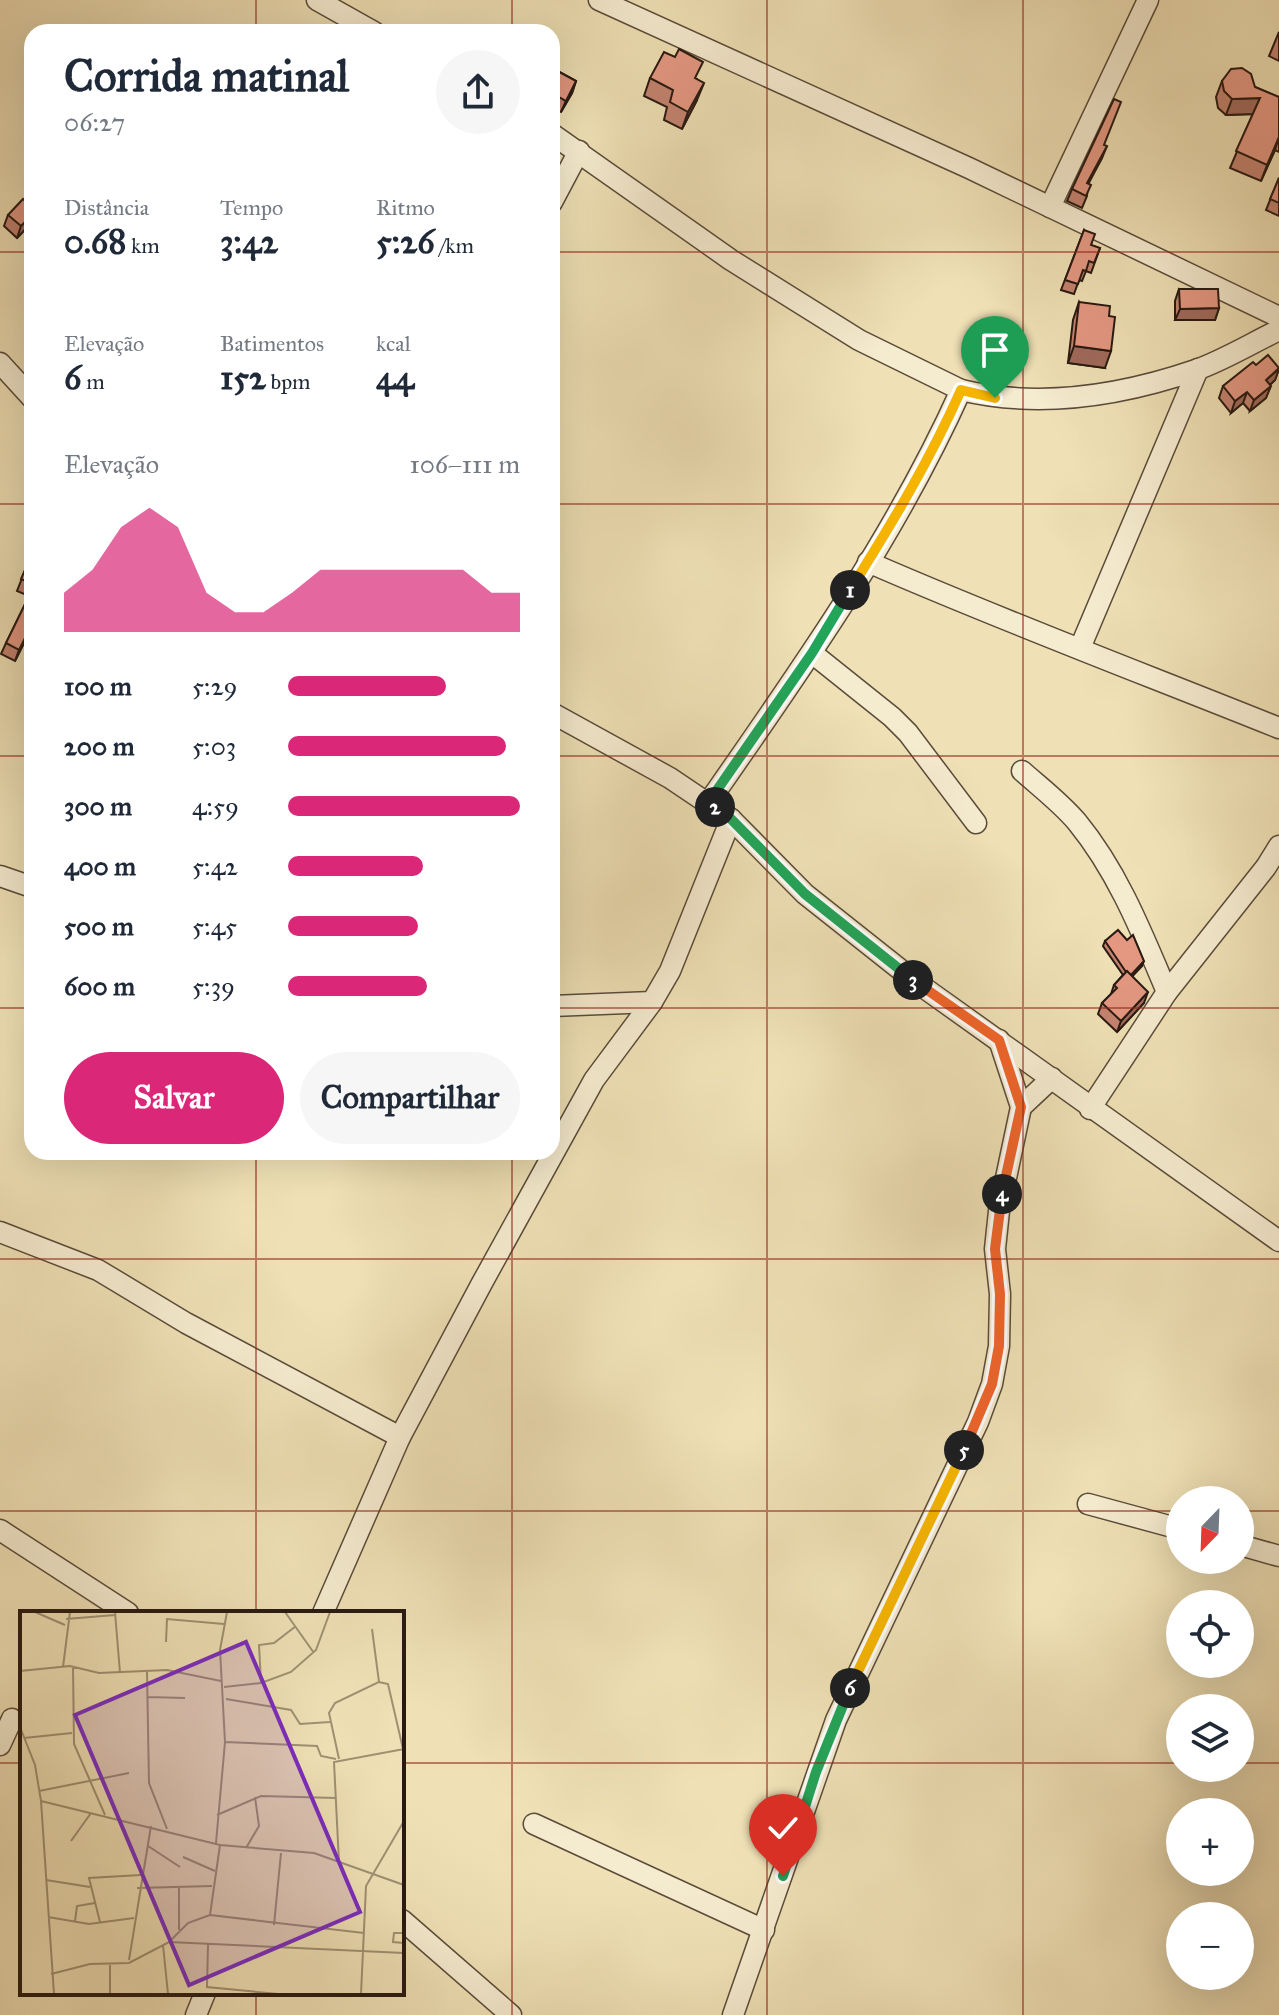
<!DOCTYPE html>
<html lang="pt">
<head>
<meta charset="utf-8">
<style>
	:root { --surface:#fff; --page:#f6f6f7; --text:#1f2937; --muted:#747a83; --accent:#db2777 }
	body { margin:0; font-family:"IM FELL Great Primer",serif; background:var(--page); color:var(--text); height:100vh; display:flex; flex-direction:column; font-size:30px; white-space:nowrap }
	* { box-sizing:border-box; margin:0 }
	p { font-size:26px; color:var(--muted) }
	.icon { flex:none; width:44px; height:44px; fill:none; stroke:currentColor; stroke-width:2; stroke-linecap:round; stroke-linejoin:round }
	.map { position:relative; flex:1; overflow:hidden }
	.side { position:absolute; left:24px; top:24px; width:536px; height:1136px; display:flex; flex-direction:column; background:var(--surface); border-radius:24px; box-shadow:0 8px 32px #0002 }
	.side>* { flex:none }
	.needle { width:52px; rotate:203deg }
	.tools { position:absolute; left:1166px; top:1486px; display:grid; gap:16px }
	.tools a { display:grid; place-items:center; width:88px; height:88px; border-radius:50%; background:var(--surface); box-shadow:0 8px 32px #0002; font-size:40px }
	.pin { position:absolute; display:grid; place-items:center; width:68px; height:68px; color:#fff; margin:-82px -34px; border-radius:50% 50% 50% 0; rotate:-45deg; box-shadow:0 0 8px #0007 }
	.pin .icon { rotate:45deg }
	.km { position:absolute; width:40px; height:40px; margin:-20px; border-radius:50%; background:#222; color:#fff; font-size:22px; line-height:40px; text-align:center }
	.round { display:grid; place-items:center; flex:none; width:84px; height:84px; border-radius:42px; background:var(--page) }
	.overview { display:flex; align-items:center; justify-content:space-between; height:136px; padding:0 40px }
	h1 { font-size:44px; font-weight:800; line-height:60px }
	.metrics { display:grid; grid-template-columns:repeat(3,1fr); gap:12px; height:136px; padding:8px 40px }
	.metrics div { display:grid; align-content:center }
	.metrics b { font-size:34px; font-weight:800 }
	.metrics small { font-size:22px; font-weight:400 }
	.metrics p { font-size:22px }
	.chart { height:224px; padding:16px 40px }
	.chart p { display:flex; justify-content:space-between }
	.chart svg { width:100%; height:144px; margin-top:8px; fill:var(--accent); opacity:.7 }
	.cta { display:flex; gap:16px; margin-top:auto; padding:16px 40px }
	.cta a { flex:1; height:92px; border-radius:48px; background:var(--accent); color:#fff; font-size:32px; font-weight:800; line-height:92px; text-align:center }
	.cta a+a { background:var(--page); color:var(--text) }
	ul { padding:0 40px; list-style:none; font-size:26px }
	li { display:grid; grid-template-columns:128px 96px 1fr; align-items:center; height:60px }
	li i { height:20px; border-radius:10px; background:var(--accent) }
	.map>svg:first-child { display:block }
	.lines { fill:none; stroke-linecap:round; stroke-linejoin:round }
	.minor-casing { stroke:#5a4b3a; stroke-width:23 }
	.minor { stroke:#f5ebcf; stroke-width:20 }
	.wall { fill:#c48370; stroke:#281911; stroke-width:2 }
	.shaded-wall { fill:#a06a5b; stroke:#281911; stroke-width:2 }
	.building { fill:#e49882; stroke:#281911; stroke-width:2 }
	.split-1-casing { stroke:#fff; stroke-width:16 }
	.split-2-casing { stroke:#fff; stroke-width:16 }
	.split-3-casing { stroke:#fff; stroke-width:16 }
	.split-4-casing { stroke:#fff; stroke-width:16 }
	.split-5-casing { stroke:#fff; stroke-width:16 }
	.split-6-casing { stroke:#fff; stroke-width:16 }
	.split-7-casing { stroke:#fff; stroke-width:16 }
	.split-1 { stroke:#f5b400; stroke-width:10 }
	.split-2 { stroke:#22a559; stroke-width:10 }
	.split-3 { stroke:#22a559; stroke-width:10 }
	.split-4 { stroke:#f0652b; stroke-width:10 }
	.split-5 { stroke:#f0652b; stroke-width:10 }
	.split-6 { stroke:#f5b400; stroke-width:10 }
	.split-7 { stroke:#22a559; stroke-width:10 }
	.grid { fill:none; stroke:#8f2418; stroke-width:2; stroke-opacity:0.55 }
	.inset-road { fill:none; stroke:#9f9073; stroke-width:2 }
	.view { fill:#7b2cbf; fill-opacity:0.15; stroke:#7b2cbf; stroke-width:4 }
	.inset-edge { fill:none; stroke:#281911; stroke-width:4 }
</style>
</head>
<body>
<div class="map">
<svg width="1279" height="2015" viewBox="0 0 1279 2015">
	<rect width="100%" height="100%" fill="#efe0b5"/>
	<filter id="stains"><feTurbulence type="fractalNoise" baseFrequency=".0025" numOctaves="4"/><feColorMatrix values="0 0 0 0 .2 0 0 0 0 .09 0 0 0 0 .02 0 0 0 .5 -.17"/></filter>
	<radialGradient id="worn" r=".72"><stop offset=".6" stop-color="#630" stop-opacity="0"/><stop offset="1" stop-color="#630" stop-opacity=".3"/></radialGradient>
	<g class="lines">
		<g class="minor-casing">
			<g id="minor">
				<path d="M317 0 374 32"/>
				<path d="M599 0 969 168 1279 317"/>
				<path d="M552 134 731 260 859 340 961 390"/>
				<path d="M552 202 579 151"/>
				<path d="M1050 207 1148 0"/>
				<path d="M0 363 32 398"/>
				<path d="M868 562C1003 621 1142 673 1279 728"/>
				<path d="M1080 648 1198 369"/>
				<path d="M812 653 892 717 908 733 976 823"/>
				<path d="M552 713 670 778 731 819 805 894 916 982 1279 1241"/>
				<path d="M1022 771C1040 787 1061 803 1077 822 1118 872 1142 933 1167 992"/>
				<path d="M708 803C800 671 895 537 961 390 1040 409 1120 396 1196 370 1224 360 1252 343 1279 330"/>
				<path d="M0 876 32 887"/>
				<path d="M552 1006 652 1002"/>
				<path d="M1021 1107 1052 1078"/>
				<path d="M1090 1109 1167 992 1266 867 1279 846"/>
				<path d="M0 1232 98 1270 186 1323 400 1437"/>
				<path d="M1088 1504 1180 1529"/>
				<path d="M0 1530 128 1613"/>
				<path d="M1240 1545 1279 1556"/>
				<path d="M323 1613 400 1437 482 1283 594 1080 652 1002 670 971 731 819"/>
				<path d="M0 1745 12 1719"/>
				<path d="M534 1824 764 1930"/>
				<path d="M402 1920 511 2015"/>
				<path d="M196 2015 205 1993"/>
				<path d="M733 2015 836 1720 978 1422 992 1384 999 1346 1000 1294 995 1249 999 1211 1021 1107 999 1040"/>
			</g>
		</g>
		<use href="#minor" class="minor"/>
	</g>
	<g class="wall">
		<path d="M1279 32V61L1269 56Z"/>
		<path d="M552 68 576 81 572 93 561 112 552 107Z"/>
		<path d="M650 78 697 79V100L682 129 664 120 667 107 644 96Z"/>
		<path d="M1222 81 1255 87 1279 97V152L1275 150 1261 181 1230 168 1253 114 1226 115 1218 108 1216 97Z"/>
		<path d="M1104 145 1102 158 1088 183 1087 196 1082 208 1067 201 1072 189Z"/>
		<path d="M1279 178V216L1266 210Z"/>
		<path d="M8 215 32 222 17 238 4 226Z"/>
		<path d="M1084 230 1091 245 1100 248 1091 273 1086 271 1082 281 1079 280 1074 294 1061 290Z"/>
		<path d="M1179 289 1219 308 1215 320H1175V301Z"/>
		<path d="M1079 302 1105 368 1068 363 1073 320Z"/>
		<path d="M1279 368 1275 380 1270 385 1266 398 1250 411 1243 403 1231 413 1219 398 1223 386Z"/>
		<path d="M28 563 32 565V627L15 661 1 654 6 643 29 596 17 591Z"/>
		<path d="M1105 941 1142 966 1132 976 1144 1003 1117 1032 1098 1014 1102 1003 1111 994 1114 985 1123 975 1103 946Z"/>
	</g>
	<g class="shaded-wall">
		<path d="M576 81 572 93 561 112 566 101Z"/>
		<path d="M704 83 697 100 682 129 688 112Z"/>
		<path d="M1260 98 1254 114 1226 115 1232 99Z"/>
		<path d="M1279 137 1275 150 1261 181 1267 165Z"/>
		<path d="M1107 146 1102 158 1083 194 1087 183Z"/>
		<path d="M32 215V222L17 238 21 226Z"/>
		<path d="M1219 308 1215 320H1175L1180 309Z"/>
		<path d="M1074 346 1111 351 1105 368 1068 363Z"/>
		<path d="M1279 369 1275 380 1262 392 1266 380Z"/>
		<path d="M1271 386 1266 398 1250 411 1254 400Z"/>
		<path d="M1247 392 1243 403 1231 413 1235 401Z"/>
		<path d="M32 624V627L15 661 19 650Z"/>
		<path d="M1144 961 1142 966 1127 982 1129 976Z"/>
		<path d="M1148 992 1144 1003 1117 1032 1121 1021Z"/>
	</g>
	<g class="building">
		<path d="M679 49 703 62 695 78 704 83 688 112 670 102 673 90 650 78 664 52 675 57Z"/>
		<path d="M552 68 576 81 566 101 552 93Z"/>
		<path d="M1242 68 1251 74 1255 87 1279 97V137L1267 165 1236 151 1260 98 1232 99 1224 91 1222 81 1231 69Z"/>
		<path d="M1114 99 1121 102 1104 145 1107 146 1087 183 1091 185 1086 196 1072 189Z"/>
		<path d="M1279 178V203L1270 199Z"/>
		<path d="M23 199 32 207V215L21 226 8 215Z"/>
		<path d="M1084 230 1095 234 1091 245 1100 248 1094 263 1089 261 1086 271 1083 270 1078 284 1065 280Z"/>
		<path d="M1179 289H1218L1219 308 1180 309Z"/>
		<path d="M1079 302 1110 306 1109 316 1115 317 1111 351 1074 346Z"/>
		<path d="M1268 355 1279 368 1266 380 1271 386 1254 400 1247 392 1235 401 1223 386 1253 362 1256 365Z"/>
		<path d="M28 563 32 565V584L21 579Z"/>
		<path d="M32 590V624L19 650 6 643Z"/>
		<path d="M1118 930 1127 940 1133 935 1144 961 1131 975 1126 972 1105 941Z"/>
		<path d="M1127 971 1148 992 1121 1021 1102 1003 1117 988 1114 985Z"/>
	</g>
	<g class="lines">
		<g class="split-1-casing">
			<path id="split-1" d="M850 590C891 525 930 460 961 390L995 398"/>
		</g>
		<g class="split-2-casing">
			<path id="split-2" d="M715 807 708 803 812 653 850 590"/>
		</g>
		<g class="split-3-casing">
			<path id="split-3" d="M715 807 731 819 805 894 913 980"/>
		</g>
		<g class="split-4-casing">
			<path id="split-4" d="M913 980 999 1040 1021 1107 1002 1194"/>
		</g>
		<g class="split-5-casing">
			<path id="split-5" d="M964 1450 992 1384 999 1346 1000 1294 995 1249 1002 1194"/>
		</g>
		<g class="split-6-casing">
			<path id="split-6" d="M850 1688 964 1450"/>
		</g>
		<g class="split-7-casing">
			<path id="split-7" d="M783 1876 816 1772 850 1688"/>
		</g>
		<use href="#split-1" class="split-1"/>
		<use href="#split-2" class="split-2"/>
		<use href="#split-3" class="split-3"/>
		<use href="#split-4" class="split-4"/>
		<use href="#split-5" class="split-5"/>
		<use href="#split-6" class="split-6"/>
		<use href="#split-7" class="split-7"/>
	</g>
	<path class="grid" d="M256 0V32M512 0V32M767 0V2015M1023 0V2015M0 252H32M552 252H1279M0 504H32M552 504H1279M0 756H32M552 756H1279M0 1008H32M552 1008H1279M256 1152V1613M512 1152V2015M0 1259H1279M0 1511H1180M1240 1511H1279M0 1763H22M402 1763H1180M1240 1763H1279M256 1993V2015"/>
	<g transform="translate(20 1611)">
		<rect width="384" height="384" fill="#efe0b5"/>
		<path class="inset-road" d="M15 1 45 14M95 1 100 62M265 1 294 42M46 8 95 4M146 31 147 8 204 13M43 56 50 1M53 56 54 133 85 204M0 60 50 55 79 62 147 59 201 70M127 61 129 172 147 218M359 71 368 73 383 138M241 72 239 34 254 32 276 15M204 76 241 72 271 61 296 39 310 1M128 86 165 87M206 88 271 99 280 113 310 111M0 116 15 154 21 190 34 383M4 127 52 122M205 131 297 135 301 145 316 148M319 148 309 102 315 92 359 71 352 18M19 180 109 162M21 190 200 234 294 242 384 274M197 204 241 185 316 187M51 230 71 202M196 232 205 131 200 39 207 1M128 235 160 256M226 237 239 215 235 186M163 246 195 260M319 252 314 151 384 138M26 269 70 276M159 276V319M117 277 192 275M190 304 344 322M28 306 69 313 114 307M55 310 57 295 75 292M80 311 69 267 121 264M254 314 261 242M384 322H374L373 331 384 332M149 331 168 312 190 304 200 234M188 333 187 376 258 383M143 334 148 383M109 349 131 215M31 363 70 353 109 352 149 331 384 342M90 383V354M341 383 346 275 384 210"/>
		<path class="view" d="M226 31 340 301 169 374 55 104Z"/>
		<rect width="384" height="384" class="inset-edge"/>
	</g>
	<rect width="100%" height="100%" filter="url(#stains)"/>
	<rect width="100%" height="100%" fill="url(#worn)"/>
</svg>
<div class="tools">
<a><svg class="needle" viewBox="-14 -14 28 28"><path d="M0-13l5 13h-10z" fill="#e53935"/><path d="M0 13l5-13h-10z" fill="#747a83"/></svg></a>
<a><svg class="icon" aria-label="locate" viewBox="0 0 24 24"><circle cx="12" cy="12" r="6"/><path d="M12 2v4M12 18v4M2 12h4M18 12h4"/></svg></a>
<a><svg class="icon" aria-label="layers" viewBox="0 0 24 24"><path d="M12 4l9 5-9 5-9-5zM3 14l9 5 9-5"/></svg></a>
<a>+</a>
<a>−</a>
</div>
<div class="pin" style="left:995px;top:398px;background:#1e9e55"><svg class="icon" aria-label="arrive" viewBox="0 0 24 24"><path d="M6 21V4h12l-3 4 3 4H6"/></svg></div>
<div class="pin" style="left:783px;top:1876px;background:#d93025"><svg class="icon" aria-label="check" viewBox="0 0 24 24"><path d="M5 12l5 5 9-10"/></svg></div>
<b class="km" style="left:850px;top:590px">1</b>
<b class="km" style="left:715px;top:807px">2</b>
<b class="km" style="left:913px;top:980px">3</b>
<b class="km" style="left:1002px;top:1194px">4</b>
<b class="km" style="left:964px;top:1450px">5</b>
<b class="km" style="left:850px;top:1688px">6</b>
<section class="side">
<div class="overview"><div><h1>Corrida matinal</h1><p>06:27</p></div><a class="round"><svg class="icon" aria-label="share" viewBox="0 0 24 24"><path d="M12 15V3M7 8l5-5 5 5M5 13v7h14v-7"/></svg></a></div>
<div class="metrics">
<div><p>Distância</p><b>0.68<small> km</small></b></div>
<div><p>Tempo</p><b>3:42</b></div>
<div><p>Ritmo</p><b>5:26<small> /km</small></b></div>
</div>
<div class="metrics">
<div><p>Elevação</p><b>6<small> m</small></b></div>
<div><p>Batimentos</p><b>152<small> bpm</small></b></div>
<div><p>kcal</p><b>44</b></div>
</div>
<div class="chart"><p><span>Elevação</span>106–111 m</p>
<svg viewBox="0 0 160 44" preserveAspectRatio="none"><path d="M0 44V32L10 25L20 12L30 6L40 12L50 32L60 38L70 38L80 32L90 25L100 25L110 25L120 25L130 25L140 25L150 32L160 32V44z"/></svg>
</div>
<ul>
<li><b>100 m</b>5:29<i style="width:68%"></i></li>
<li><b>200 m</b>5:03<i style="width:94%"></i></li>
<li><b>300 m</b>4:59<i style="width:100%"></i></li>
<li><b>400 m</b>5:42<i style="width:58%"></i></li>
<li><b>500 m</b>5:45<i style="width:56%"></i></li>
<li><b>600 m</b>5:39<i style="width:60%"></i></li>
</ul>
<div class="cta"><a>Salvar</a><a>Compartilhar</a></div>
</section>
</div>
</body>
</html>
